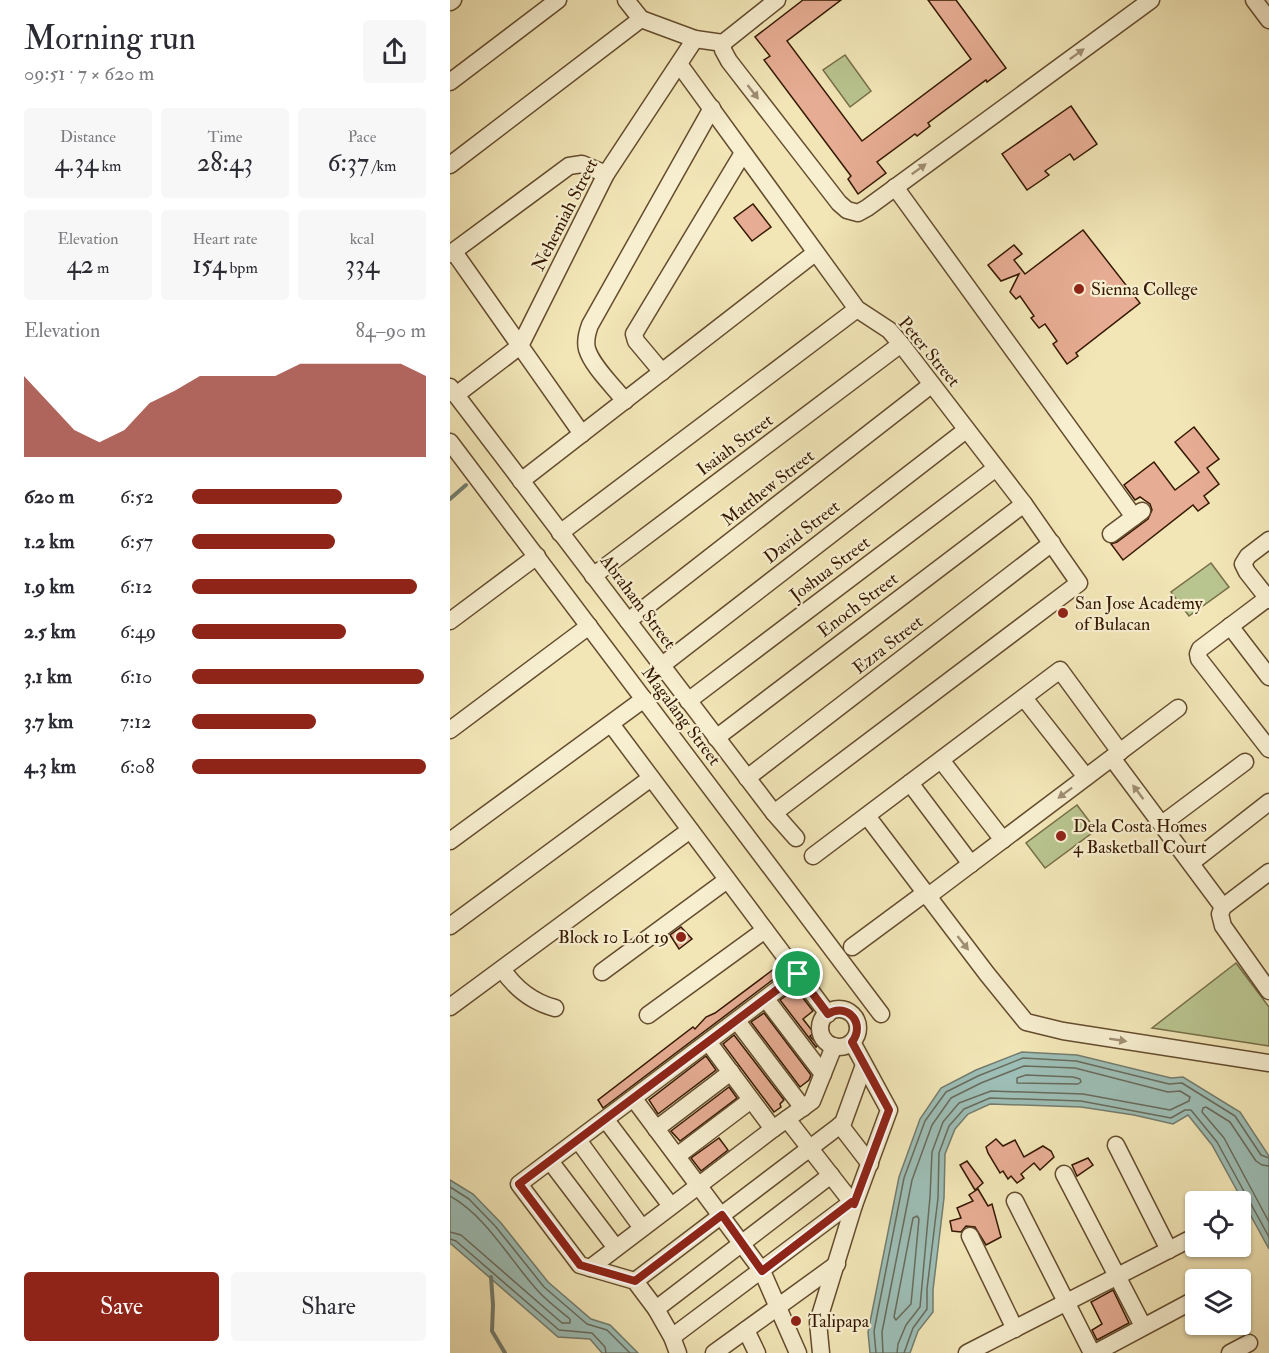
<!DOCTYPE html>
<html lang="en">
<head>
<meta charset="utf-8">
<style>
	:root { --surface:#fff; --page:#f7f7f7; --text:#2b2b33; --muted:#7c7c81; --accent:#8f2418 }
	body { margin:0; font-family:"IM FELL Double Pica",serif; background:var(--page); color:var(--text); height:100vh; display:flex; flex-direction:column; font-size:22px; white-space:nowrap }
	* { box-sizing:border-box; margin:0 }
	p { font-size:20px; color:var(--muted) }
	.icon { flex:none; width:33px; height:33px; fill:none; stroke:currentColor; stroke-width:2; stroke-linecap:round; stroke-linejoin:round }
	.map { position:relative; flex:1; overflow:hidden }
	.sheet { display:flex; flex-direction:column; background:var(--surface); width:450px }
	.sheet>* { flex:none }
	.buttons { position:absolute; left:735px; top:1191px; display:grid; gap:12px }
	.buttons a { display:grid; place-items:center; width:66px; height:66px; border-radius:6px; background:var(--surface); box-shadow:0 2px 4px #0004; font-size:30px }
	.pin { position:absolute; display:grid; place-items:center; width:51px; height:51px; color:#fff; margin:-26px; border:3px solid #fff; border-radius:50%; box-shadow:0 2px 6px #0007 }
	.round { display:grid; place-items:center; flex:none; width:63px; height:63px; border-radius:6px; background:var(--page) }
	.head { display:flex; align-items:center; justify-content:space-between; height:102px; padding:0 24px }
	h1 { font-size:33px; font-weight:600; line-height:45px }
	.figures { display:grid; grid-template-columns:repeat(3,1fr); gap:9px; height:102px; padding:6px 24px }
	.figures div { display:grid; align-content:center; border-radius:6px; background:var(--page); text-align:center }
	.figures b { font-size:26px; font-weight:600 }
	.figures small { font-size:16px; font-weight:400 }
	.figures p { font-size:16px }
	.chart { height:168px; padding:12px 24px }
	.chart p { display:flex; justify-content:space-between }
	.chart svg { width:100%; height:108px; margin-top:6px; fill:var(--accent); opacity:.7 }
	.primary-button { display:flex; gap:12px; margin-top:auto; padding:12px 24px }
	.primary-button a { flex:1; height:69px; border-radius:6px; background:var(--accent); color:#fff; font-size:24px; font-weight:600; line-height:69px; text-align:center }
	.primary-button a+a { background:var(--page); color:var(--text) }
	ul { padding:0 24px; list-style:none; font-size:20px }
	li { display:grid; grid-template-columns:96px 72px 1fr; align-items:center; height:45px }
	li i { height:15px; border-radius:8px; background:var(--accent) }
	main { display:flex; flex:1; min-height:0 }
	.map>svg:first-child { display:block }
	.green { fill:#b9c58f; stroke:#776e48; stroke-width:1.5 }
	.water { fill:#9dbeb6; stroke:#737c6e; stroke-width:1.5 }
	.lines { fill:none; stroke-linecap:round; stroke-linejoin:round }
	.shore { stroke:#696b5c; stroke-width:1.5 }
	.stream { stroke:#737c6e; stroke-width:4 }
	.building { fill:#e7ad94; stroke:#351801; stroke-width:1.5 }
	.minor-casing { stroke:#644c2e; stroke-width:19 }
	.minor { stroke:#f7efd0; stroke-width:16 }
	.oneway { fill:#a08e73 }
	.route-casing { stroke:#fff; stroke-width:12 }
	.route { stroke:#8f2418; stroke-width:8 }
	.poi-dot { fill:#8f2418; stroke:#f7efd0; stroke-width:2 }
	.labels { text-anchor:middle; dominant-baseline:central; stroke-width:4.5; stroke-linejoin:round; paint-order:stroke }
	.street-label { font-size:18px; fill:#351801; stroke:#f7efd0 }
	.poi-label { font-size:18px; fill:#351801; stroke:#f7efd0; text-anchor:start }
</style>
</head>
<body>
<main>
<section class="sheet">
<div class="head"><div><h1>Morning run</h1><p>09:51 · 7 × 620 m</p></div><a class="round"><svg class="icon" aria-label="share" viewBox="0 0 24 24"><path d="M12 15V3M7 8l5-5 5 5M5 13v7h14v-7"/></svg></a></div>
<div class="figures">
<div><p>Distance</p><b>4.34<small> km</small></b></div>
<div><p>Time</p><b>28:43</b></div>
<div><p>Pace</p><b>6:37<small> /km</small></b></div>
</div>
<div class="figures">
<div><p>Elevation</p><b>42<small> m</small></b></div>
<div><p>Heart rate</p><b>154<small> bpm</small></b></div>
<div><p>kcal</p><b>334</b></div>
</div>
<div class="chart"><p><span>Elevation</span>84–90 m</p>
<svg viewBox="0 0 160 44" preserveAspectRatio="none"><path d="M0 44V11L10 22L20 33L30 38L40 33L50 22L60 17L70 11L80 11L90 11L100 11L110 6L120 6L130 6L140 6L150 6L160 11V44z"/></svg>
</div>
<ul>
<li><b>620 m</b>6:52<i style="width:64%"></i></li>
<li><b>1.2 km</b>6:57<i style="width:61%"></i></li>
<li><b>1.9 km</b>6:12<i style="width:96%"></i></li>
<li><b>2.5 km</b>6:49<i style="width:66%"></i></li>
<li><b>3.1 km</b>6:10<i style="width:99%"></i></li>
<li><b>3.7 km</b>7:12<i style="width:53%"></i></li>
<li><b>4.3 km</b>6:08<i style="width:100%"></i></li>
</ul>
<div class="primary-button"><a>Save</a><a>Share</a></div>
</section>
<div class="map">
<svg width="819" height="1353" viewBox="0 0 819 1353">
	<rect width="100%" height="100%" fill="#f2e6b7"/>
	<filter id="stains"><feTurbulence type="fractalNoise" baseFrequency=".00333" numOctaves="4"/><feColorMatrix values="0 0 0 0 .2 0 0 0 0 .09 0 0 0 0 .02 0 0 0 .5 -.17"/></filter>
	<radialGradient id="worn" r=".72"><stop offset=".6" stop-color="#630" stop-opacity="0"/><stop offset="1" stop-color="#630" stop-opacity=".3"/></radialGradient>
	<g class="green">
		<path d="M395 55 421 91 400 107 373 70Z"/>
		<path d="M761 563 779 587 739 616 721 592Z"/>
		<path d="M627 805 646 830 595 868 576 843Z"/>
		<path d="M786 963 819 1007V1046L702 1028Z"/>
	</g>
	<g class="water">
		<path d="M572 1052 627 1055 721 1078 733 1077 790 1112 819 1156V1249L762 1145 738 1115 723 1124 684 1115 631 1107 540 1104 518 1114 505 1129 495 1154 494 1198 483 1290V1312L468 1331 460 1353H420L418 1332 449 1177 470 1119 491 1088 526 1070Z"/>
		<path d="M0 1180 23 1194 51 1223 98 1282 141 1319 160 1325 188 1353H152L140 1339 108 1337 0 1243Z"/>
	</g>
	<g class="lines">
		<g class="shore">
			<path d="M576 1075 623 1077 630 1079 631 1082 628 1084 567 1083V1078Z"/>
			<path d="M819 1166 812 1165 806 1161 780 1122 756 1107 753 1108 752 1112 774 1138 819 1222"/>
			<path d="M0 1187 19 1199 46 1227 94 1287 137 1324 157 1330 180 1353"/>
			<path d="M0 1196C38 1218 59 1259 88 1291 97 1301 109 1310 120 1319V1323H112L11 1235 0 1232"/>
			<path d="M467 1216 469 1219 461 1304 446 1320 444 1317 463 1218Z"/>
			<path d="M0 1239 6 1241 109 1330 142 1333 155 1347 156 1353"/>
			<path d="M426 1353 424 1331 454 1178 475 1121 496 1092 528 1076 573 1058 626 1061 719 1084 732 1083 785 1116 811 1155 819 1158"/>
			<path d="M433 1353 432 1332 462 1180 482 1125 501 1098 531 1083 574 1066 625 1068 718 1092 730 1091 740 1097 739 1101 720 1110 633 1094 541 1091 509 1103 493 1122 482 1152 480 1197 470 1307 456 1325 448 1344 447 1353"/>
			<path d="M454 1353 463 1328 477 1309V1289L488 1198 489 1153 499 1126 514 1109 540 1098 631 1101 721 1118 735 1110H741L767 1142 819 1237"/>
		</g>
		<g class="stream">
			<path d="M0 499 16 485"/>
			<path d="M41 1277 43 1305 42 1331 55 1353"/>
		</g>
	</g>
	<g class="building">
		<path d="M353 0H391L337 41 412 141 521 59 478 0H506L556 68 537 82 536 80 478 123 480 126 467 136 465 134 427 162 436 173 408 194 398 179 401 176 314 60 320 56 305 37Z"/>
		<path d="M621 106 647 144 624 160 620 154 595 171 599 175 577 190 552 154Z"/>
		<path d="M303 204 321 227 302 241 284 218Z"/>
		<path d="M633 230 690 303 626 353 628 356 617 364 603 344 607 341 595 324 589 328 581 318 584 316 570 296 566 299 560 292 569 274 551 281 538 265 564 245 572 254 564 260 575 274Z"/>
		<path d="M744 427 769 459 757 468 769 484 754 496 759 503 748 511 743 505 673 560 661 544 667 542 698 519 702 510 700 504 690 497 685 500 674 485 704 462 725 490 749 472 725 442Z"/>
		<path d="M231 927 242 939 229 949 220 935Z"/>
		<path d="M328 966 333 972 153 1108 148 1100 243 1027 245 1029 256 1017 265 1013Z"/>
		<path d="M346 989 363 1011 353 1019 364 1033 360 1036 368 1045 366 1047 330 1000Z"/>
		<path d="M314 1013 361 1075 359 1080 350 1087 301 1022Z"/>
		<path d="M284 1035 334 1100 330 1104 331 1107 324 1112 273 1044Z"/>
		<path d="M256 1056 266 1070 208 1114 199 1100Z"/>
		<path d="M279 1087 287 1098 230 1141 221 1131Z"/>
		<path d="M269 1138 278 1150 251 1171 241 1158Z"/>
		<path d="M546 1139 553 1146 565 1140 574 1157 593 1146 601 1151 604 1157 590 1170 584 1163 571 1174 574 1178 567 1183 561 1176 558 1179 553 1171 550 1173 538 1153 536 1147Z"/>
		<path d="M638 1158 643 1165 627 1176 622 1165Z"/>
		<path d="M517 1161 533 1183 525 1190 510 1165Z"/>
		<path d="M528 1189 538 1206 542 1204 551 1237 536 1245 525 1227 516 1226 511 1232 502 1231 500 1221 511 1218 507 1208 523 1201 519 1195Z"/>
		<path d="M663 1290 679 1323 647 1340 642 1330 652 1324 641 1302Z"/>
	</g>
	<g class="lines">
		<g class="minor-casing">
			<g id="minor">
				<path d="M176 0 191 19"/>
				<path d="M804 0 819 20"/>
				<path d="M0 2 3 0"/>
				<path d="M191 19 245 39 273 43"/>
				<path d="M273 43V50L279 61 389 203 397 210 408 213 417 208 701 0"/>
				<path d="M273 43 327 0"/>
				<path d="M229 64 407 309 439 330 451 344 574 504 629 583 324 813"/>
				<path d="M0 82 108 0"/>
				<path d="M0 165 191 19"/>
				<path d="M445 187 684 517"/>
				<path d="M4 252 132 434"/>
				<path d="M0 254 119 166 132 164 156 174"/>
				<path d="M212 372 186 341 184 334 293 153"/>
				<path d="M0 387 324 813 346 838"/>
				<path d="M6 395 70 346 156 174 245 39"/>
				<path d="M175 401C164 387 142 366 137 349 135 341 137 333 140 325L262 108"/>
				<path d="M0 442 431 1014"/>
				<path d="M71 481 365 253"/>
				<path d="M110 533 407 309"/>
				<path d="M661 534 692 511"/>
				<path d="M819 540 798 556 793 564 797 572 819 600"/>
				<path d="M143 576 451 344"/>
				<path d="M819 597 750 649 748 654 749 659 819 749"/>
				<path d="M0 621 87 556"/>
				<path d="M178 621 481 385"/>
				<path d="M780 626 819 677"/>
				<path d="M211 666 516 430"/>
				<path d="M574 698 636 777"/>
				<path d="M238 701 546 468"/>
				<path d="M161 724 378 1014"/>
				<path d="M0 730 139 626"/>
				<path d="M266 738 574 504"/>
				<path d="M662 758 773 907"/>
				<path d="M491 760 553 840"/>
				<path d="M297 778 602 543"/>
				<path d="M460 783 521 864"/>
				<path d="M417 816 537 974 576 1022 613 1031 819 1063"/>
				<path d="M712 824 795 762"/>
				<path d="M0 841 194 699"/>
				<path d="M363 856 610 670 670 752"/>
				<path d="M741 863 819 802"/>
				<path d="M819 872 773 907 770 914 773 926 819 991"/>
				<path d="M477 897 728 708"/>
				<path d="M0 926 201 778"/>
				<path d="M402 947 475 893"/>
				<path d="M52 969C65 988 82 1002 105 1008"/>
				<path d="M152 972 277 880"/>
				<path d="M316 999 373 1074"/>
				<path d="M0 1007 240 830"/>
				<circle cx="389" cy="1028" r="19"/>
				<path d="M198 1015 315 930"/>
				<path d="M287 1021 353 1108"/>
				<path d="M259 1043 323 1129"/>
				<path d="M184 1099 312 1271 348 1353"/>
				<path d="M337 1119 404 1205"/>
				<path d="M156 1120 221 1206"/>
				<path d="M390 1125 420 1164"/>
				<path d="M206 1129 281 1072"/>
				<path d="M128 1140 192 1228"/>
				<path d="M666 1145 719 1250"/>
				<path d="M227 1156 301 1100"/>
				<path d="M100 1161 166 1248"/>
				<path d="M614 1174 693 1326"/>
				<path d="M565 1201 642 1353"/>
				<path d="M520 1236 565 1329"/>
				<path d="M140 1268 323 1129 362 1101 384 1046"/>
				<path d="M185 1281 393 1123 414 1065"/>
				<path d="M206 1309 381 1175"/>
				<path d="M296 1330 307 1353"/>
				<path d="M222 1337 402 1202"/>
				<path d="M228 1353 222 1337 206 1309 185 1281 130 1265 69 1184 348 974"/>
				<path d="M264 1353 387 1264"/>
				<path d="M371 1353 368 1322 404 1205 439 1110 402 1042"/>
				<path d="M517 1353 744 1237"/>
				<path d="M645 1353 746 1299"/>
				<path d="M780 1353 799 1343"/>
			</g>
		</g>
		<use href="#minor" class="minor"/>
	</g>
	<defs><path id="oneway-solid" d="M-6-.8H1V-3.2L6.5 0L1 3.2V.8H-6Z" transform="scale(1.5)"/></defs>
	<g class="oneway">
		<use href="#oneway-solid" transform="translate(627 54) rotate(-36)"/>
		<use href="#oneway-solid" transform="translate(303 92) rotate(52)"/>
		<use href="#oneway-solid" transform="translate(469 169) rotate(-36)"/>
		<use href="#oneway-solid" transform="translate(688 792) rotate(-127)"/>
		<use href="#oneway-solid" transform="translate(615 793) rotate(143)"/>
		<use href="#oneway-solid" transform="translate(513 943) rotate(52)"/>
		<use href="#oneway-solid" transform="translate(668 1040) rotate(9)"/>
	</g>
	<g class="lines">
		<g class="route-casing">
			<path id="route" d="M348 974 378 1014C398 1002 416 1024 402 1042L439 1110 404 1204 402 1202 312 1271 272 1215 185 1281 130 1265 69 1184Z"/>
		</g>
		<use href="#route" class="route"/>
	</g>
	<g class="poi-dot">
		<circle cx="629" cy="289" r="6"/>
		<circle cx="613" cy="613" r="6"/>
		<circle cx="611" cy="836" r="6"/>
		<circle cx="231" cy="937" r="6"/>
		<circle cx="346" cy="1321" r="6"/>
	</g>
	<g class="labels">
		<g class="street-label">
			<text transform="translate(115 215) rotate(-63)">Nehemiah Street</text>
			<text transform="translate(479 352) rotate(50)">Peter Street</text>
			<text transform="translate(285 445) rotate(-37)">Isaiah Street</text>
			<text transform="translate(318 488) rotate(-38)">Matthew Street</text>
			<text transform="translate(352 532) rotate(-38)">David Street</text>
			<text transform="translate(380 569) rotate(-37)">Joshua Street</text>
			<text transform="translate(188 602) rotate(53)">Abraham Street</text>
			<text transform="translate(408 605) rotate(-37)">Enoch Street</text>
			<text transform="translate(438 645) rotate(-38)">Ezra Street</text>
			<text transform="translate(231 716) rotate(53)">Magalang Street</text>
		</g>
		<g class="poi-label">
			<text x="641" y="289">Sienna College</text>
			<text x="625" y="603">San Jose Academy<tspan x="625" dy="21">of Bulacan</tspan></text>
			<text x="623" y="826">Dela Costa Homes<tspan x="623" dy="21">4 Basketball Court</tspan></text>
			<text x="219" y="937" text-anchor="end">Block 10 Lot 19</text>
			<text x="358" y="1321">Talipapa</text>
		</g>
	</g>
	<rect width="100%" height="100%" filter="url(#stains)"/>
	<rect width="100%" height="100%" fill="url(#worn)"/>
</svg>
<div class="buttons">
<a><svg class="icon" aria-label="locate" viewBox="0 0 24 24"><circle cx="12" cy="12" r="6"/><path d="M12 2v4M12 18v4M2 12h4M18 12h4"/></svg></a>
<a><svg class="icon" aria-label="layers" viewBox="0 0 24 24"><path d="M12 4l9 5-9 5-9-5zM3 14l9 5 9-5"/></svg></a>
</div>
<div class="pin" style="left:348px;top:974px;background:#1e9e55"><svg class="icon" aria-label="arrive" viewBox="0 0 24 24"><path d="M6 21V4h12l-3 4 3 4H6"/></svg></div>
</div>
</main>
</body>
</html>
